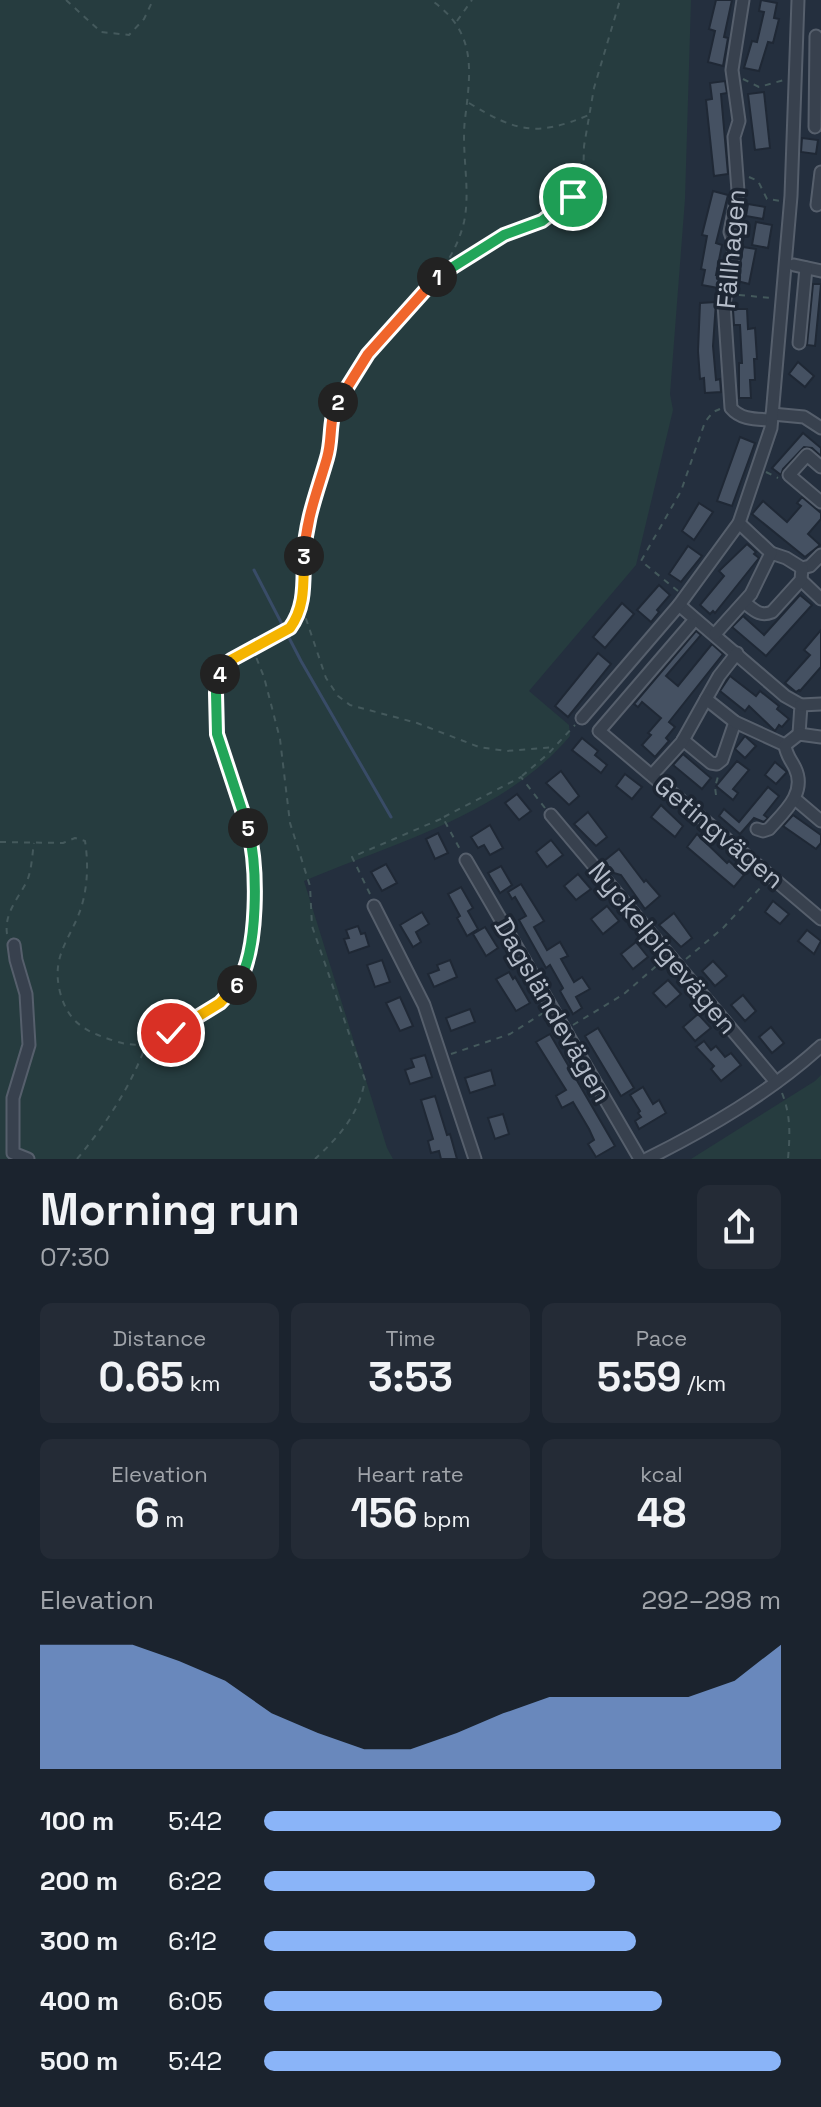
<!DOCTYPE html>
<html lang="en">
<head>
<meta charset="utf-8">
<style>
	:root { --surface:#1b232e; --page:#242b36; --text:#f1f3f6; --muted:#a0a4aa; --accent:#8ab4f8 }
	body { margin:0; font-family:"Space Grotesk",sans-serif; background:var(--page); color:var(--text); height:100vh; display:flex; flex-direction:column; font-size:30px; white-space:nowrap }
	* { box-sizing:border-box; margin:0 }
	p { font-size:26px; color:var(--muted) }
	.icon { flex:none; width:44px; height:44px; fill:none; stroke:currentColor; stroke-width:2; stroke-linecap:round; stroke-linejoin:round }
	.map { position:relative; height:1159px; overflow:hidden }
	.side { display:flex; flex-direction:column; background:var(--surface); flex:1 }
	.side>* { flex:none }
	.pin { position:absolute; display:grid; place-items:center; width:68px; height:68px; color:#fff; margin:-34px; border:4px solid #fff; border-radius:50%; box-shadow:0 2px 8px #0007 }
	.km { position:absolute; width:40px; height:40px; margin:-20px; border-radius:50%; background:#222; color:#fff; font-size:22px; line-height:40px; text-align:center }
	.round { display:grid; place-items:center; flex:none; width:84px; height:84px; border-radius:12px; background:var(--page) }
	.head { display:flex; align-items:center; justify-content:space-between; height:136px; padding:0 40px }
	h1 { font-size:44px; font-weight:700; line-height:60px }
	.metrics { display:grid; grid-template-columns:repeat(3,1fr); gap:12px; height:136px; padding:8px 40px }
	.metrics div { display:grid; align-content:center; border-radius:12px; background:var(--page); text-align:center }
	.metrics b { font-size:40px; font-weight:700 }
	.metrics small { font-size:22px; font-weight:400 }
	.metrics p { font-size:22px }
	.chart { height:224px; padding:16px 40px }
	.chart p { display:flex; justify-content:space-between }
	.chart svg { width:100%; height:144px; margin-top:8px; fill:var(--accent); opacity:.7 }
	ul { padding:0 40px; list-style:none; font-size:26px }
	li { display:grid; grid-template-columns:128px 96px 1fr; align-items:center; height:60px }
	li i { height:20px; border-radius:10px; background:var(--accent) }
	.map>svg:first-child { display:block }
	.green { fill:#263c3f }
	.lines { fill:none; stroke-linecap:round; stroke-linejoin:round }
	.stream { stroke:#394c67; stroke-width:3 }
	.building { fill:#455162; stroke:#1f2835; stroke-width:2 }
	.minor-casing { stroke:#565f6c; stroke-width:15 }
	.path { stroke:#44595c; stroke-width:2; stroke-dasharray:6 6; stroke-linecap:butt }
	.minor { stroke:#38414e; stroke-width:11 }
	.split-1-casing { stroke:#fff; stroke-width:16 }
	.split-2-casing { stroke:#fff; stroke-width:16 }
	.split-3-casing { stroke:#fff; stroke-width:16 }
	.split-4-casing { stroke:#fff; stroke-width:16 }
	.split-5-casing { stroke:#fff; stroke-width:16 }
	.split-6-casing { stroke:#fff; stroke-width:16 }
	.split-7-casing { stroke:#fff; stroke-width:16 }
	.split-1 { stroke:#22a559; stroke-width:10 }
	.split-2 { stroke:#f0652b; stroke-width:10 }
	.split-3 { stroke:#f0652b; stroke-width:10 }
	.split-4 { stroke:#f5b400; stroke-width:10 }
	.split-5 { stroke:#22a559; stroke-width:10 }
	.split-6 { stroke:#22a559; stroke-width:10 }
	.split-7 { stroke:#f5b400; stroke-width:10 }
	.labels { text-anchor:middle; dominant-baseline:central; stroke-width:7; stroke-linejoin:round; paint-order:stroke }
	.street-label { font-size:26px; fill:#b4bcc9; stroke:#1d2633 }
</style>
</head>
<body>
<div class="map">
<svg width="821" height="1159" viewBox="0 0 821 1159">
	<rect width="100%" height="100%" fill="#242f3e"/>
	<g class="green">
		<path d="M0 0H691L685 199 670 394 673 410 636 565 529 691 569 725 570 736C504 814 396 842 304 881L387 1148 393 1159H0Z"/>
		<path d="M821 1075V1159H691L815 1081Z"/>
	</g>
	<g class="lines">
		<path class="stream" d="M254 570 301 661 391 817"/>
	</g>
	<g class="building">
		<path d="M716 0H732L724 37 728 38 723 66 708 62 715 31 709 29Z"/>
		<path d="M761 0 777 3 774 18 779 19 773 43 768 42 759 71 744 68 752 41 757 42 764 12 759 11Z"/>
		<path d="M725 81 727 93 721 94 728 174 714 176 706 100 712 99 710 83Z"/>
		<path d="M764 92 770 148 755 150 748 94Z"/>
		<path d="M802 138 818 140 816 154 801 152Z"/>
		<path d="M713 191 728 195 716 243 722 245 716 275 720 276 718 288 702 285 705 270 701 269 707 236 702 235Z"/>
		<path d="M748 204 765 207 763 219 746 216Z"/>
		<path d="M756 222 772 225 768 248 752 245Z"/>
		<path d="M743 247 756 249 749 284 737 281Z"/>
		<path d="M813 284H821L815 346 807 345Z"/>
		<path d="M716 302 713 346 716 380 720 379 721 392 705 393 704 378 700 379 698 351 700 303Z"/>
		<path d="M733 309H747L748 329 755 328 757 359H754L755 380H750L751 398H739V363H742L740 325H734Z"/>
		<path d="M798 362 814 376 805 387 789 374Z"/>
		<path d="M803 433 821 448V456L812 448 804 447 783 469 781 475 772 468Z"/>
		<path d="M740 437 755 443 732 506 717 501Z"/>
		<path d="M802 497 821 513V519L808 534 820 545 805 557 752 514 763 501 787 522 801 506 797 503Z"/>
		<path d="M699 503 713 512 694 540 682 531Z"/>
		<path d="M747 544 756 552 754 554 759 558 715 613 713 611 710 614 700 605 724 576 719 571Z"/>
		<path d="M688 546 702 556 681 582 669 574Z"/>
		<path d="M659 585 670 595 657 610 659 612 651 622 637 610Z"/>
		<path d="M800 595 812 605 766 656 732 627 743 616 764 635Z"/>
		<path d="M622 603 634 614 605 648 593 637Z"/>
		<path d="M821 630V667L800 691 799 690 796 692 785 683 810 655 804 650Z"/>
		<path d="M696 631 701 635 666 676 678 686 712 644 723 654 669 722 675 727 666 738 669 741 655 757 642 745 651 735 648 733 661 718 642 702 638 707 634 704Z"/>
		<path d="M598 653 611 664 568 717 555 706Z"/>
		<path d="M730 676 756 696 760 691 779 706 777 709 789 719 782 727 779 725 775 731 749 706 745 711 720 691Z"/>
		<path d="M745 736 756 746 745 758 735 749Z"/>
		<path d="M582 738 598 751 595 755 607 765 601 773 572 750Z"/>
		<path d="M683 754 711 778 702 789 673 765Z"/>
		<path d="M737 761 749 770 733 789 738 793 733 800 716 786Z"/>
		<path d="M775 762 787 772 776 784 765 775Z"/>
		<path d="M561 771 579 796 569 805 546 783Z"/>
		<path d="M625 774 642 787 632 799 616 786Z"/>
		<path d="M768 787 779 796 764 815 768 818 764 822 754 818 740 834 719 816 724 809 739 822Z"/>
		<path d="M517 794 531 811 519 820 505 803Z"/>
		<path d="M661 805 683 826 675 837 651 817Z"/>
		<path d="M588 812 607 837 596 846 574 824Z"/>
		<path d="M793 815 821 835V843L816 849 783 826Z"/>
		<path d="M490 825 503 848 490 855 484 845 478 848 471 837Z"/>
		<path d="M438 833 448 853 435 859 426 839Z"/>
		<path d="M697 834 727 863 729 861 744 875 734 887 687 847Z"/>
		<path d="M551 840 563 855 547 867 536 852Z"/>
		<path d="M619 849 644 882 646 880 660 896 645 909 621 875 614 873 604 861Z"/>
		<path d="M386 864 397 883 382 891 371 872Z"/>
		<path d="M501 866 512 885 500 893 488 873Z"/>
		<path d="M578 874 591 889 576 900 564 886Z"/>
		<path d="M521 884 544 921 534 927 547 950 560 942 568 956 561 959 574 982 582 977 590 989 576 997 582 1008 573 1014 560 991 563 988 550 965 546 968 519 920 526 916 515 897 512 899 508 892Z"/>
		<path d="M461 887 473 908 468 911 478 929 467 936 457 918 460 916 448 894Z"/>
		<path d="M773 901 789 914 780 924 765 912Z"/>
		<path d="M607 906 619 921 603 934 591 919Z"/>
		<path d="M422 912 429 924 416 932 421 942 413 947 400 925Z"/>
		<path d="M674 913 692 938 681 947 659 925Z"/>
		<path d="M358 926 361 934 365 933 369 946 349 953 344 939 349 938 346 930Z"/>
		<path d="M485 927 498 948 486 956 473 934Z"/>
		<path d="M807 930 821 941 814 954 798 941Z"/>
		<path d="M636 942 648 957 633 969 621 954Z"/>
		<path d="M382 960 390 982 375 987 367 965Z"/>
		<path d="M450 960 457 977 434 987 428 974 439 970 437 965Z"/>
		<path d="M713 961 727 976 715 986 702 971Z"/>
		<path d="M509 972 513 979 515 977 530 1003 516 1011 496 979Z"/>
		<path d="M668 980 681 994 666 1007 653 993Z"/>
		<path d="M743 995 756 1011 745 1021 731 1005Z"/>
		<path d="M400 997 413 1026 400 1031 386 1003Z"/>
		<path d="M470 1009 475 1022 451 1031 446 1018Z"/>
		<path d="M698 1014 711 1028 695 1041 683 1027Z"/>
		<path d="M771 1027 784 1043 772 1053 759 1037Z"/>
		<path d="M598 1028 634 1088 621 1096 585 1036Z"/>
		<path d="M550 1034 615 1146 596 1157 588 1144 594 1140 589 1129 573 1102 562 1108 556 1096 566 1090 536 1042Z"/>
		<path d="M704 1041 711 1050 716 1046 725 1057 731 1053 741 1065 721 1081 711 1069 714 1066 696 1047Z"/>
		<path d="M425 1055 432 1077 410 1084 405 1070 414 1067 411 1059Z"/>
		<path d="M491 1070 495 1085 470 1093 465 1078Z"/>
		<path d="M643 1087 653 1104 659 1100 666 1113 639 1129 635 1121 641 1117 638 1113 640 1111 630 1095Z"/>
		<path d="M435 1096 447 1135 450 1134 457 1159H441L439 1151 431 1153 428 1141 433 1139 421 1100Z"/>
		<path d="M503 1114 509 1134 495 1139 488 1118Z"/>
	</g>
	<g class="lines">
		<g class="minor-casing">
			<g id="minor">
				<path d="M743 0 732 70 739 121 734 137 738 191 730 232 735 246 724 304 731 408C741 420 756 419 771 420"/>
				<path d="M815 127 816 36"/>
				<path d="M817 205 821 172"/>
				<path d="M794 265 821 271"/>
				<path d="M799 343 806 268"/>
				<path d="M772 414 804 417 821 428"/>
				<path d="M821 467 807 455 789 475 821 502"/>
				<path d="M802 568 810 566 821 555"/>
				<path d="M801 580 821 599"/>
				<path d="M745 603C754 610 760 617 772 612L801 580 802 568 786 558 771 553"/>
				<path d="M679 605 785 696 801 705 799 734"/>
				<path d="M691 624 599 731 821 919"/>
				<path d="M715 634 751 594 771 553 739 523"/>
				<path d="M706 699 719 676 737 653"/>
				<path d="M801 705 821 704"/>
				<path d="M582 718 679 605 739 523 771 428 791 196 798 0"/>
				<path d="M683 740 711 763 717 764 722 760 735 722"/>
				<path d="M652 775 682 742 706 699 735 722 785 745"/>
				<path d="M795 799 821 821"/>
				<path d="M551 815 776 1082"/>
				<path d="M757 829 763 831 769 829C784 812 807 793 795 768 791 760 786 755 785 745L799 734 821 737"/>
				<path d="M466 860 640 1159"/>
				<path d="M374 906 424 1005 475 1159"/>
				<path d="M14 945 16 960 26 994 29 1045 13 1098V1153L28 1159"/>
				<path d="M647 1159C709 1128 769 1093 821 1046"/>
			</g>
		</g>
		<g class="path">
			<path d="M66 0 101 32 129 35 144 19 153 0"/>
			<path d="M457 21 472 0"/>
			<path d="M743 79 759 87 784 80"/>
			<path d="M469 103C517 132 536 137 589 115"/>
			<path d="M749 177 758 181 767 199 781 201"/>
			<path d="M442 272 504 235 542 221 557 212 583 184 584 146 594 88 620 0"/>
			<path d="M739 295 772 298"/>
			<path d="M766 472 778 478"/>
			<path d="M678 591 641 561 681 491 705 422 713 412 720 409"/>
			<path d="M302 607 326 678 338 696 350 705 417 723 479 747 506 751 554 747"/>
			<path d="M252 647 264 677 280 739 290 823 310 886 312 926 365 1080C359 1114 340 1136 315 1159"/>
			<path d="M522 776 548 754 575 725"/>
			<path d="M716 795 715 787 719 773"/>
			<path d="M444 817 521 777 545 808"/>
			<path d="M0 842 63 843 75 838 85 841C88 860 88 881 83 901 74 937 50 952 60 992 68 1023 86 1032 115 1041 148 1052 165 1036 193 1020 240 992 244 982 251 929 255 901 257 872 252 844 243 796 197 723 220 674 232 650 268 640 290 628 313 594 299 553 308 516 313 494 326 474 329 452 330 440 328 428 331 416 334 405 343 394 349 384 361 366 373 346 388 330 418 298 453 268 464 222 471 189 461 153 465 119 471 70 477 32 431 0"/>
			<path d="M370 894 352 857 443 818 461 851"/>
			<path d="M7 934C4 913 18 899 27 881 32 869 32 855 34 843"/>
			<path d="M686 959 723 928 762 886"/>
			<path d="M573 1025 624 994 662 961"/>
			<path d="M451 1054 510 1034 543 1013"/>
			<path d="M782 1093C791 1116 790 1135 788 1159"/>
			<path d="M77 1159C106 1124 130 1088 146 1045"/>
		</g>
		<use href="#minor" class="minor"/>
	</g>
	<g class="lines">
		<g class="split-1-casing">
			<path id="split-1" d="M437 277 504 235 542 221 573 197"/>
		</g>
		<g class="split-2-casing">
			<path id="split-2" d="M338 402 368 354 437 277"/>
		</g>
		<g class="split-3-casing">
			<path id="split-3" d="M304 556C306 518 317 493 327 458 333 438 328 421 338 402"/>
		</g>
		<g class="split-4-casing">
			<path id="split-4" d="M220 674 231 660 290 628C306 606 303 582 304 556"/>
		</g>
		<g class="split-5-casing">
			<path id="split-5" d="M220 674 216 693 217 734 248 828"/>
		</g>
		<g class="split-6-casing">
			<path id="split-6" d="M237 985C259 951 258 867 248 828"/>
		</g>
		<g class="split-7-casing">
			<path id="split-7" d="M171 1033 220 1003 237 985"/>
		</g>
		<use href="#split-1" class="split-1"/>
		<use href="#split-2" class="split-2"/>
		<use href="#split-3" class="split-3"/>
		<use href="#split-4" class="split-4"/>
		<use href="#split-5" class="split-5"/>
		<use href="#split-6" class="split-6"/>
		<use href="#split-7" class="split-7"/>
	</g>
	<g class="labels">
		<g class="street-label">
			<text transform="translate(731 249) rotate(-85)">Fällhagen</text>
			<text transform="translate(719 832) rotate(40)">Getingvägen</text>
			<text transform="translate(663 948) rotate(50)">Nyckelpigevägen</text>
			<text transform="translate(553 1010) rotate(60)">Dagsländevägen</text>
		</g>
	</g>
</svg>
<div class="pin" style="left:573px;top:197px;background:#1e9e55"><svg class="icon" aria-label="arrive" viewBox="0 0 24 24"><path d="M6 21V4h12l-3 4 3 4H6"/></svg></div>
<div class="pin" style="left:171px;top:1033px;background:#d93025"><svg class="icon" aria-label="check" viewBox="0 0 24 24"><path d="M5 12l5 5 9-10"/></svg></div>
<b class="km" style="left:437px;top:277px">1</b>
<b class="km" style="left:338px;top:402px">2</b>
<b class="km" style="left:304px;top:556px">3</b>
<b class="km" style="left:220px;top:674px">4</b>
<b class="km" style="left:248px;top:828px">5</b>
<b class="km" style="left:237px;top:985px">6</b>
</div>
<section class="side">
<div class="head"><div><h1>Morning run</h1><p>07:30</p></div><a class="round"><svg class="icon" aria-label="share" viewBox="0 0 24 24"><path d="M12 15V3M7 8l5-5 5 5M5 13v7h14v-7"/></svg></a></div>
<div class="metrics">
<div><p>Distance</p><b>0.65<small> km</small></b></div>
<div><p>Time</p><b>3:53</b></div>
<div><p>Pace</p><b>5:59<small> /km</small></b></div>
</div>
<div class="metrics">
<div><p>Elevation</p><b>6<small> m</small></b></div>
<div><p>Heart rate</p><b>156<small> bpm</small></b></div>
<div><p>kcal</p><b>48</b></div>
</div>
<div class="chart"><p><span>Elevation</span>292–298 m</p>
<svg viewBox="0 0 160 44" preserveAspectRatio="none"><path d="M0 44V6L10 6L20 6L30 11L40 17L50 27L60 33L70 38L80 38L90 33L100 27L110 22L120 22L130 22L140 22L150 17L160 6V44z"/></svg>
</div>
<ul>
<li><b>100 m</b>5:42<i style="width:100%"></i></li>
<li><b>200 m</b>6:22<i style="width:64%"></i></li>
<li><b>300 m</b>6:12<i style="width:72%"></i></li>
<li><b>400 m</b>6:05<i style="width:77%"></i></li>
<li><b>500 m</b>5:42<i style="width:100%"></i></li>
</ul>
</section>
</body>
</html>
